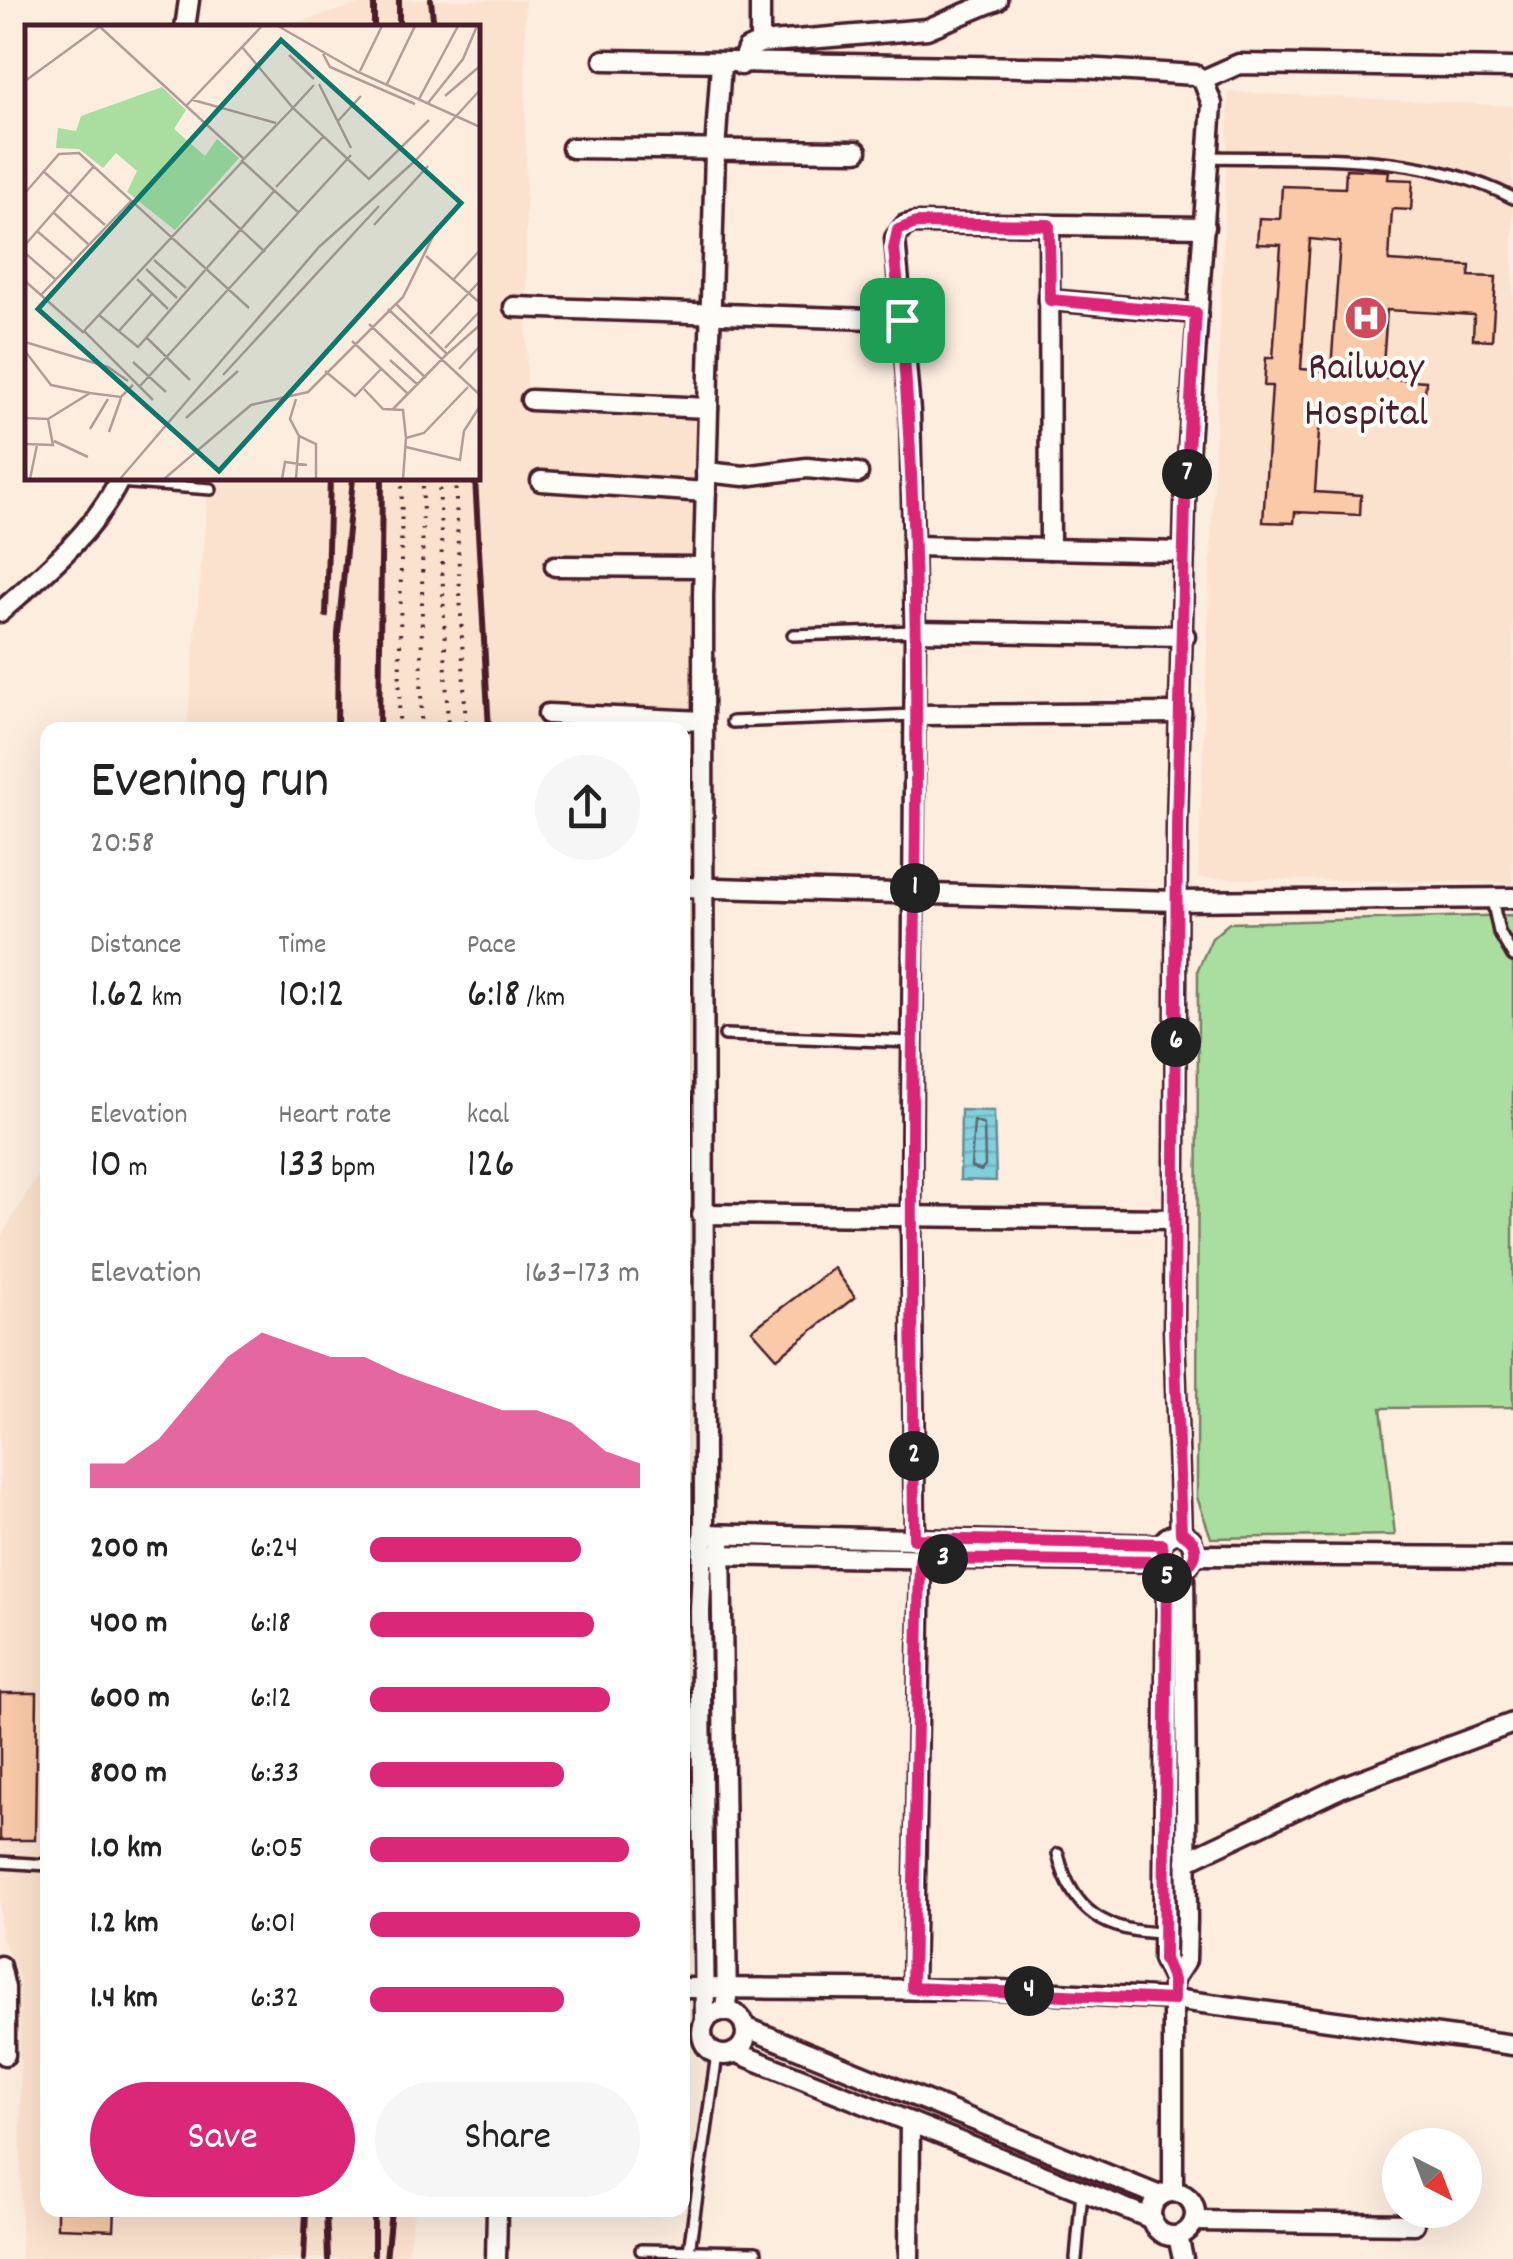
<!DOCTYPE html>
<html lang="en">
<head>
<meta charset="utf-8">
<style>
	:root { --surface:#fff; --page:#f6f6f6; --text:#222; --muted:#767676; --accent:#db2777 }
	body { margin:0; font-family:Dekko,sans-serif; background:var(--page); color:var(--text); height:100vh; display:flex; flex-direction:column; font-size:38px; white-space:nowrap }
	* { box-sizing:border-box; margin:0 }
	p { font-size:32px; color:var(--muted) }
	.icon { flex:none; width:55px; height:55px; fill:none; stroke:currentColor; stroke-width:2; stroke-linecap:round; stroke-linejoin:round }
	.map { position:relative; flex:1; overflow:hidden }
	.drawer { position:absolute; left:40px; top:722px; width:650px; height:1495px; display:flex; flex-direction:column; background:var(--surface); border-radius:20px; box-shadow:0 10px 40px #0002 }
	.drawer>* { flex:none }
	.needle { width:65px; rotate:138deg }
	.controls { position:absolute; left:1382px; top:2128px; display:grid; gap:20px }
	.controls a { display:grid; place-items:center; width:100px; height:100px; border-radius:50%; background:var(--surface); box-shadow:0 10px 40px #0002; font-size:50px }
	.pin { position:absolute; display:grid; place-items:center; width:85px; height:85px; color:#fff; margin:-42px; border-radius:20px; box-shadow:0 5px 15px #0006 }
	.km { position:absolute; width:50px; height:50px; margin:-25px; border-radius:50%; background:#222; color:#fff; font-size:28px; line-height:50px; text-align:center }
	.round { display:grid; place-items:center; flex:none; width:105px; height:105px; border-radius:52px; background:var(--page) }
	.overview { display:flex; align-items:center; justify-content:space-between; height:170px; padding:0 50px }
	h1 { font-size:55px; font-weight:600; line-height:75px }
	.metrics { display:grid; grid-template-columns:repeat(3,1fr); gap:15px; height:170px; padding:10px 50px }
	.metrics div { display:grid; align-content:center }
	.metrics b { font-size:42px; font-weight:600 }
	.metrics small { font-size:28px; font-weight:400 }
	.metrics p { font-size:28px }
	.chart { height:280px; padding:20px 50px }
	.chart p { display:flex; justify-content:space-between }
	.chart svg { width:100%; height:180px; margin-top:10px; fill:var(--accent); opacity:.7 }
	.action { display:flex; gap:20px; margin-top:auto; padding:20px 50px }
	.action a { flex:1; height:115px; border-radius:60px; background:var(--accent); color:#fff; font-size:40px; font-weight:600; line-height:115px; text-align:center }
	.action a+a { background:var(--page); color:var(--text) }
	ul { padding:0 50px; list-style:none; font-size:32px }
	li { display:grid; grid-template-columns:160px 120px 1fr; align-items:center; height:75px }
	li i { height:25px; border-radius:12px; background:var(--accent) }
	.map>svg:first-child { display:block }
	.built { fill:#fbe2ce }
	.green { fill:#a9dea0; stroke:#7a7e66; stroke-width:2.5 }
	.water { fill:url(#water-rules); stroke:#6b8a96; stroke-width:2.5 }
	.lines { fill:none; stroke-linecap:round; stroke-linejoin:round }
	.shore { stroke:#606672; stroke-width:2.5 }
	.building { fill:#f9c9a8; stroke:#4a1f2b; stroke-width:2.5; fill-rule:evenodd }
	.service-casing { stroke:#4a1f2b; stroke-width:16 }
	.minor-casing { stroke:#4a1f2b; stroke-width:25 }
	.path { stroke:#4a1f2b; stroke-width:4; stroke-dasharray:2.5 8; stroke-linecap:butt }
	.service { stroke:#fdfcf7; stroke-width:9 }
	.minor { stroke:#fdfcf7; stroke-width:18 }
	.rail { stroke:#4a1f2b; stroke-width:6 }
	.route-casing { stroke:#fff; stroke-width:20 }
	.route { stroke:#db2777; stroke-width:12 }
	.labels { text-anchor:middle; dominant-baseline:central; stroke-width:8; stroke-linejoin:round; paint-order:stroke }
	.poi-label { font-size:40px; fill:#4a1f2b; stroke:#fdfcf7 }
	.inset-road { fill:none; stroke:#b59b97; stroke-width:2.5 }
	.view { fill:#0f766e; fill-opacity:0.15; stroke:#0f766e; stroke-width:5 }
	.inset-edge { fill:none; stroke:#4a1f2b; stroke-width:5 }
</style>
</head>
<body>
<div class="map">
<svg width="1513" height="2259" viewBox="0 0 1513 2259">
	<defs>
		<pattern id="water-rules" width="6" height="5" patternUnits="userSpaceOnUse" patternTransform="scale(2.5)"><rect width="6" height="5" fill="#81d1dd"/><path d="M0 2.5h6" fill="none" stroke="#71b3be"/></pattern>
	</defs>
	<rect width="100%" height="100%" fill="#fceddf"/>
	<filter id="ink" filterUnits="userSpaceOnUse"><feTurbulence type="fractalNoise" baseFrequency=".01" numOctaves="2"/><feDisplacementMap in="SourceGraphic" scale="20" xChannelSelector="R" yChannelSelector="G"/><feConvolveMatrix kernelMatrix="1 2 1 2 8 2 1 2 1" color-interpolation-filters="sRGB"/></filter>
	<g filter="url(#ink)">
		<g class="built">
			<path d="M373 0H525L527 403H701L683 1412 682 730H187L209 478H478V28L282 27Z"/>
			<path d="M1229 92 1513 106V883L1198 878Z"/>
			<path d="M47 1160 48 2210H414L407 2259H21L20 1979 0 1935V1238Z"/>
		</g>
		<path class="green" d="M1513 915V1407L1381 1408 1395 1535 1211 1538 1197 1497 1198 969 1212 938 1229 923Z"/>
		<path class="water" d="M961 1110 994 1111 996 1181 960 1180Z"/>
		<g class="lines">
			<path class="shore" d="M974 1121 984 1125 985 1166 981 1171 971 1167Z"/>
		</g>
		<g class="building">
			<path d="M1346 169 1389 171 1388 179 1413 180 1411 210 1392 209 1389 261 1470 266 1469 276 1496 277 1492 340 1473 339 1474 315 1387 310 1382 378 1426 381 1424 408 1408 407 1407 419 1320 417 1315 492 1361 495 1360 515 1295 512 1294 523 1263 522 1272 386H1264L1266 358H1273L1281 245 1257 244 1259 218 1280 219 1282 186 1345 188ZM1310 239 1340 242 1331 371 1301 369Z"/>
			<path d="M834 1268 855 1297 777 1358 752 1330Z"/>
			<path d="M0 1693H37L35 1840H0Z"/>
			<path d="M57 2210H115L114 2230 57 2228Z"/>
		</g>
		<g class="lines">
			<g class="service-casing">
				<g id="service">
					<path d="M1209 157C1311 159 1420 150 1513 198"/>
					<path d="M118 482 211 489"/>
					<path d="M793 635 915 631"/>
					<path d="M732 722 915 715"/>
					<path d="M1492 899 1499 932 1513 956"/>
					<path d="M725 1035 912 1042"/>
					<path d="M1058 1854C1072 1913 1106 1932 1164 1933"/>
					<path d="M0 1862 48 1865"/>
					<path d="M641 2250 756 2252"/>
					<path d="M689 2251 717 2054"/>
					<path d="M1076 2259 1082 2191"/>
				</g>
			</g>
			<g class="minor-casing">
				<g id="minor">
					<path d="M185 28 189 0"/>
					<path d="M760 43V0"/>
					<path d="M604 60 1083 68 1195 75 1203 80 1212 104 1185 504 1177 826 1174 1329 1181 1533"/>
					<path d="M741 65 747 49 760 43 927 29 997 0"/>
					<path d="M1203 80 1239 64 1513 68"/>
					<path d="M572 148 857 151"/>
					<path d="M1049 225 1050 549"/>
					<path d="M1049 300 1196 313"/>
					<path d="M514 307 902 320"/>
					<path d="M531 400 708 408"/>
					<path d="M706 472 744 476 807 468 858 473"/>
					<path d="M541 481 706 492"/>
					<path d="M913 546 1184 552"/>
					<path d="M555 566 704 567"/>
					<path d="M0 612C43 574 96 531 120 478"/>
					<path d="M915 631 1185 636"/>
					<path d="M548 714 703 721"/>
					<path d="M915 715 1181 713"/>
					<path d="M682 887 1177 901 1513 898"/>
					<path d="M702 1214 1175 1219"/>
					<path d="M704 1534 1161 1545C1168 1533 1180 1530 1191 1539L1195 1555 1189 1565 1173 1569 1160 1557 1161 1545"/>
					<path d="M721 1535 727 2011"/>
					<path d="M915 1539 911 1218 915 631 910 411 895 238 905 225 915 223 1205 227"/>
					<path d="M709 1555 1163 1562"/>
					<path d="M1195 1555 1513 1557"/>
					<path d="M1167 1566 1163 1959 1173 1980V2192"/>
					<path d="M1186 1861 1342 1787 1513 1723"/>
					<path d="M0 1966 5 1988V2055"/>
					<path d="M1173 1980 1186 1960 1187 1919 1184 1568"/>
					<path d="M682 1988 999 1990 1173 1999 1513 2045"/>
					<path d="M913 1988 921 1559"/>
					<circle cx="724" cy="2033" r="22"/>
					<path d="M705 2022 700 1611 704 1521 703 596 715 151 721 64"/>
					<path d="M745 2027 1160 2196"/>
					<path d="M735 2052 1152 2219"/>
					<circle cx="1173" cy="2214" r="22"/>
					<path d="M1194 2221 1414 2224"/>
					<path d="M1178 2236 1183 2259"/>
					<path d="M496 2259 497 2210"/>
					<path d="M909 2259 910 2122"/>
				</g>
			</g>
			<g class="path">
				<path d="M439 478 448 730"/>
				<path d="M455 478 466 730"/>
				<path d="M399 730 402 478"/>
				<path d="M421 730 423 478"/>
			</g>
			<use href="#service" class="service"/>
			<use href="#minor" class="minor"/>
			<g class="rail">
				<path d="M431 0 434 28"/>
				<path d="M374 28V0"/>
				<path d="M399 28V0"/>
				<path d="M475 478 489 730"/>
				<path d="M326 615 330 478"/>
				<path d="M337 730 338 634 353 478"/>
				<path d="M379 730 382 478"/>
				<path d="M326 2210 328 2259"/>
				<path d="M374 2254V2210"/>
				<path d="M304 2259 306 2210"/>
				<path d="M386 2259 391 2210"/>
			</g>
		</g>
	</g>
	<g class="lines" filter="url(#ink)">
		<g class="route-casing">
			<path id="route" d="M916 223 1049 225 1050 300 1196 313 1185 504 1177 826 1174 1329 1181 1533C1199 1540 1200 1558 1184 1568L1167 1566 1164 1959 1173 1980V2000L912 1988 920 1559 1163 1562 1161 1544 914 1539C913 1373 910 1207 913 1041 917 777 923 512 894 249L898 230Z"/>
		</g>
		<use href="#route" class="route"/>
	</g>
	<defs>
		<g id="hospital-disc" transform="scale(2.25)"><circle r="9.5" fill="#d1495b" stroke="#fdfcf7"/><path d="M-5-5h3v3.5h4V-5h3V5h-3V1.5h-4V5h-3Z" fill="#fff"/></g>
	</defs>
	<g fill-rule="evenodd">
		<use href="#hospital-disc" x="1366" y="318"/>
	</g>
	<g class="labels">
		<g class="poi-label">
			<text x="1366" y="370">Railway<tspan x="1366" dy="46">Hospital</tspan></text>
		</g>
	</g>
	<g transform="translate(25 25)">
		<rect width="455" height="455" fill="#fceddf"/>
		<path d="M137 62 161 85 149 104 180 131 192 114 214 133 150 205 102 167 112 146 91 128 78 143 54 124 31 123 33 103 51 106 56 91Z" fill="#a9dea0"/>
		<path class="inset-road" d="M74 1 218 133M253 1 333 47 455 102M217 22 268 83 344 154 404 95M298 29 305 42 390 79M264 30 289 54M335 46 357 1M0 56 74 2M294 59 326 123M362 59 390 1M420 71 455 41M394 74 433 1M168 75 251 98M403 78 438 34 452 1M161 81 237 1M266 85 217 136 274 188M266 85 289 60M313 96 336 71M19 147 80 200M251 162 298 112M0 168 34 129 54 128 224 283M184 175 240 227M29 188 63 219M349 200 403 141M12 206 47 236M0 220 69 141M0 228 30 254M401 231 455 278M129 235 161 263M121 244 152 273M112 254 143 284M429 254 455 225M0 256 59 308M15 271 107 175M363 284 455 370M74 290 113 322 250 165M344 299 401 353M93 307 127 269M405 309 455 256M121 312 165 355M327 316 382 368M0 317 83 342 103 356M420 323 455 286M0 326 26 360 65 368M422 329 455 300M365 335 393 360M108 337 141 367M434 344 455 321M300 346 330 371 356 344M198 350 354 181M115 361 326 130M339 364 358 384 378 385 381 413M271 374 265 394 274 411 291 419V454M128 375 59 306 217 137M368 384 422 329 371 279M0 393 23 394 65 368 96 372 108 360M161 393 213 346M65 404 83 374M84 407 96 373M29 416 63 432M0 419 28 420 23 394M381 422 435 435 439 406 455 381M5 454 12 420M95 454 294 222 391 135 455 65M139 454 226 380 283 367 378 272 413 201M257 454 260 437 282 440M271 454 274 411M378 454 381 413 399 408 443 362"/>
		<path class="view" d="M256 15 436 178 194 446 13 284Z"/>
		<rect width="455" height="455" class="inset-edge"/>
	</g>
</svg>
<div class="controls">
<a><svg class="needle" viewBox="-14 -14 28 28"><path d="M0-13l5 13h-10z" fill="#e53935"/><path d="M0 13l5-13h-10z" fill="#767676"/></svg></a>
</div>
<div class="pin" style="left:902px;top:320px;background:#1e9e55"><svg class="icon" aria-label="arrive" viewBox="0 0 24 24"><path d="M6 21V4h12l-3 4 3 4H6"/></svg></div>
<b class="km" style="left:915px;top:888px">1</b>
<b class="km" style="left:914px;top:1456px">2</b>
<b class="km" style="left:943px;top:1559px">3</b>
<b class="km" style="left:1029px;top:1991px">4</b>
<b class="km" style="left:1167px;top:1578px">5</b>
<b class="km" style="left:1176px;top:1042px">6</b>
<b class="km" style="left:1187px;top:474px">7</b>
<section class="drawer">
<div class="overview"><div><h1>Evening run</h1><p>20:58</p></div><a class="round"><svg class="icon" aria-label="share" viewBox="0 0 24 24"><path d="M12 15V3M7 8l5-5 5 5M5 13v7h14v-7"/></svg></a></div>
<div class="metrics">
<div><p>Distance</p><b>1.62<small> km</small></b></div>
<div><p>Time</p><b>10:12</b></div>
<div><p>Pace</p><b>6:18<small> /km</small></b></div>
</div>
<div class="metrics">
<div><p>Elevation</p><b>10<small> m</small></b></div>
<div><p>Heart rate</p><b>133<small> bpm</small></b></div>
<div><p>kcal</p><b>126</b></div>
</div>
<div class="chart"><p><span>Elevation</span>163–173 m</p>
<svg viewBox="0 0 160 44" preserveAspectRatio="none"><path d="M0 44V38L10 38L20 32L30 22L40 12L50 6L60 9L70 12L80 12L90 16L100 19L110 22L120 25L130 25L140 28L150 35L160 38V44z"/></svg>
</div>
<ul>
<li><b>200 m</b>6:24<i style="width:78%"></i></li>
<li><b>400 m</b>6:18<i style="width:83%"></i></li>
<li><b>600 m</b>6:12<i style="width:89%"></i></li>
<li><b>800 m</b>6:33<i style="width:72%"></i></li>
<li><b>1.0 km</b>6:05<i style="width:96%"></i></li>
<li><b>1.2 km</b>6:01<i style="width:100%"></i></li>
<li><b>1.4 km</b>6:32<i style="width:72%"></i></li>
</ul>
<div class="action"><a>Save</a><a>Share</a></div>
</section>
</div>
</body>
</html>
